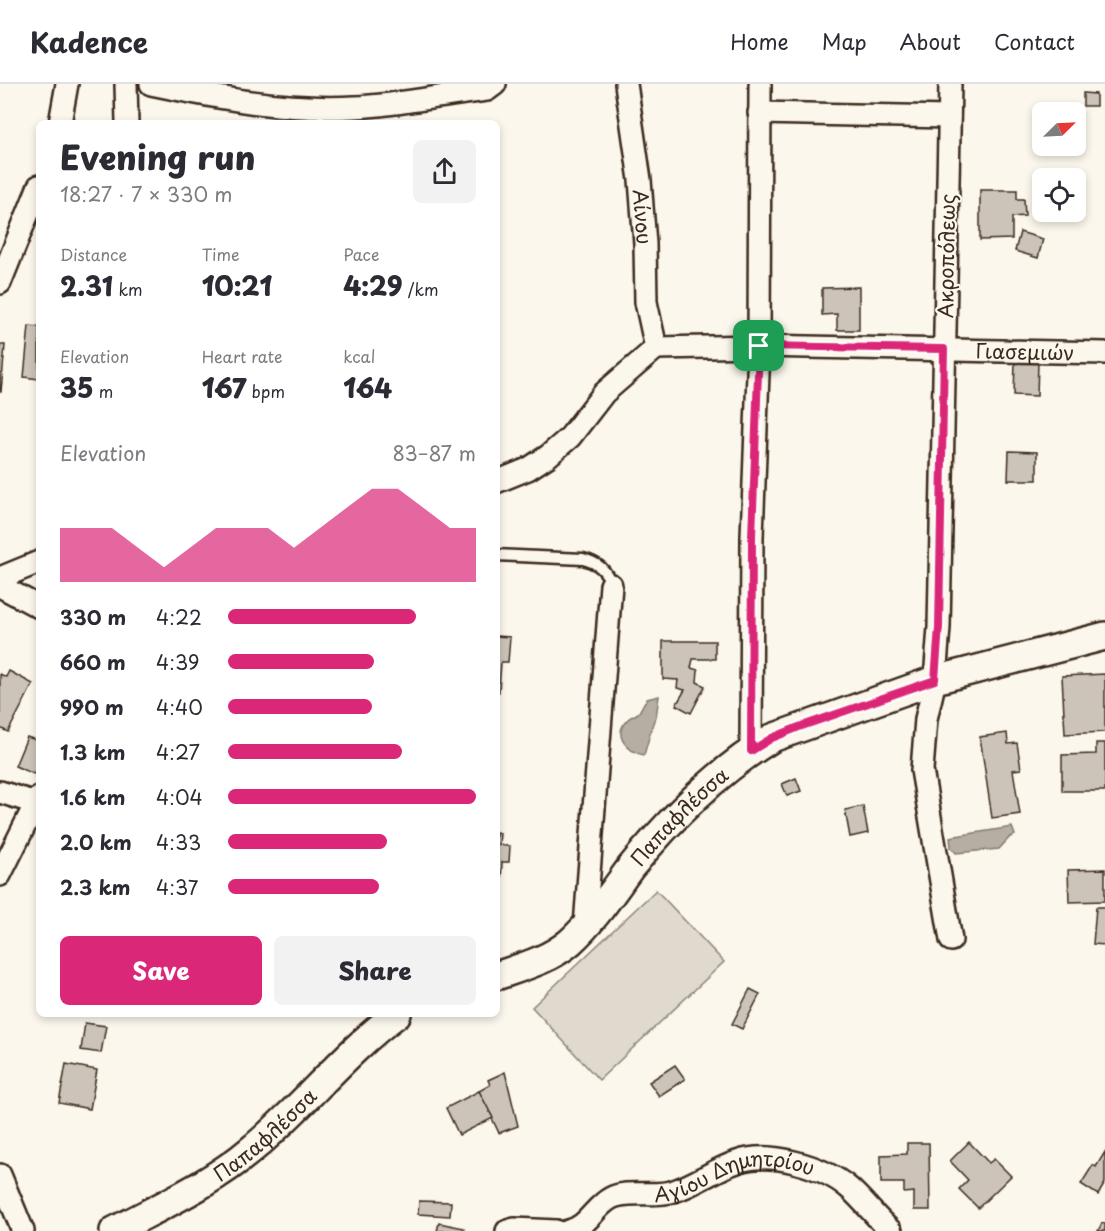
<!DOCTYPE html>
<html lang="en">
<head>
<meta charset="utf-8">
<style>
	:root { --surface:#fff; --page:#f2f2f3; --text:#2b2b33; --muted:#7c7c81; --line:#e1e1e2; --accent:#db2777 }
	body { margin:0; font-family:"Playpen Sans",sans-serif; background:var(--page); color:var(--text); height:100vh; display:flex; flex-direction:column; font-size:22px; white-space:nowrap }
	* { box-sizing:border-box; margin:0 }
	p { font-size:20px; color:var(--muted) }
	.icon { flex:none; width:33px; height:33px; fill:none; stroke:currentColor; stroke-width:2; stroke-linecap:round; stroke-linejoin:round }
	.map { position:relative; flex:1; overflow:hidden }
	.side { position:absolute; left:36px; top:36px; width:464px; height:897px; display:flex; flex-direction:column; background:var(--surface); border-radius:9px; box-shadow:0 3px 9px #0003 }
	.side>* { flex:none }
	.needle { width:39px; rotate:66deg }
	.buttons { position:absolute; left:1032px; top:18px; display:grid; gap:12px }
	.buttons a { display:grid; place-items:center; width:54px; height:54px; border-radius:9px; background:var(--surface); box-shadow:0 3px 9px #0003; font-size:30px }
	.pin { position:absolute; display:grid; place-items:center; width:51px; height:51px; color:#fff; margin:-26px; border-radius:12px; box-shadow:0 3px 9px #0006 }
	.round { display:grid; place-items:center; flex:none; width:63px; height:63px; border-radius:9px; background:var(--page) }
	.head { display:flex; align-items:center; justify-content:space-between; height:102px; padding:0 24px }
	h1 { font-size:33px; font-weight:800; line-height:45px }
	.stats { display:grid; grid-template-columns:repeat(3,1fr); gap:9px; height:102px; padding:6px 24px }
	.stats div { display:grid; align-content:center }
	.stats b { font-size:26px; font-weight:800 }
	.stats small { font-size:16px; font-weight:400 }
	.stats p { font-size:16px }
	.chart { height:168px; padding:12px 24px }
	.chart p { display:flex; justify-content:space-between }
	.chart svg { width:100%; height:108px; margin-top:6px; fill:var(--accent); opacity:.7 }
	.action { display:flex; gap:12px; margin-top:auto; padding:12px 24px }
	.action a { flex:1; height:69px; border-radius:9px; background:var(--accent); color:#fff; font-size:24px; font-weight:800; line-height:69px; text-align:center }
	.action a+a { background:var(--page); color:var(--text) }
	ul { padding:0 24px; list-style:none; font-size:20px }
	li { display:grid; grid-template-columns:96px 72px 1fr; align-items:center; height:45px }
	li i { height:15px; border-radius:8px; background:var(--accent) }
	header { display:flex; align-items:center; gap:36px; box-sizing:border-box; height:84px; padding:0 30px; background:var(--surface); border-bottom:2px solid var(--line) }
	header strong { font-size:28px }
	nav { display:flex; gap:33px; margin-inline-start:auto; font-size:21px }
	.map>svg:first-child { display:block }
	.green { fill:#dfd9ce; stroke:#8d8276; stroke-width:1.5 }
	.water { fill:#b6aea2; stroke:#85796d; stroke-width:1.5 }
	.building { fill:#ccc4b9; stroke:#3b2a1e; stroke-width:1.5 }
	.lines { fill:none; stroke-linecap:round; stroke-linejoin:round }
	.service-casing { stroke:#3b2a1e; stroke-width:15 }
	.minor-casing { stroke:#3b2a1e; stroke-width:26 }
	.tertiary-casing { stroke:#3b2a1e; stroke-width:32 }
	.service { stroke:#fbf7ec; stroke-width:10 }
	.minor { stroke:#fbf7ec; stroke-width:21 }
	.tertiary { stroke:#fbf7ec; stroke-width:27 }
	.route-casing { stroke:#fff; stroke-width:12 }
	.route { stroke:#db2777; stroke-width:8 }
	.labels { text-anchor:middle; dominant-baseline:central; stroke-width:4.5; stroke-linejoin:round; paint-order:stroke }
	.street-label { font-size:20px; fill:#3b2a1e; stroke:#fbf7ec }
</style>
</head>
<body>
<header>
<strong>Kadence</strong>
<nav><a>Home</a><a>Map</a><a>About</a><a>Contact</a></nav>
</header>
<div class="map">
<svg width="1105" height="1147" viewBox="0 0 1105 1147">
	<rect width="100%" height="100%" fill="#fbf7ec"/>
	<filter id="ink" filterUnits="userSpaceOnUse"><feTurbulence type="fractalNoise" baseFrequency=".0167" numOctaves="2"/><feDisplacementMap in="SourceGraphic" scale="12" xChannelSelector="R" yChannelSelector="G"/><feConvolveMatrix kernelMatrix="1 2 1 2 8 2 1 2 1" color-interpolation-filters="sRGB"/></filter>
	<g filter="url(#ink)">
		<path class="green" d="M656 806 724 878 599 996 532 923Z"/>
		<g class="water">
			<path d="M659 612 656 633 654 636 644 671C628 668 612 652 627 636 630 632 636 632 639 628 642 624 643 619 647 615Z"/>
			<path d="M1012 743 1015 751 1010 753 999 765 956 769 951 763 950 753Z"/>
		</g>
		<g class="building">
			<path d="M1083 9 1096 10V22H1083Z"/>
			<path d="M980 106H1017V115H1024L1025 132 1012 133V155L980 156Z"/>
			<path d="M1020 148 1043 155 1038 174 1015 167Z"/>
			<path d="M859 203V246H837V230L822 231V204Z"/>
			<path d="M29 242 39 243V295L24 293Z"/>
			<path d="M0 261H5L1 308H0Z"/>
			<path d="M1015 277 1038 278 1037 312 1014 311Z"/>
			<path d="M1009 367 1037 368V396H1008Z"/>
			<path d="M496 552 510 553 508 578H501L499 608H496Z"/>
			<path d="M663 557H715V575H693L691 584 698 586 697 598 705 602 691 629 676 621 685 606 677 604 678 596 663 595Z"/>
			<path d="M9 587 33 600 8 648 0 644V590L6 593Z"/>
			<path d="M1105 590V648L1065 650 1062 592Z"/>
			<path d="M1007 649 1008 660 1017 659 1021 685 1013 686 1020 730 992 734 980 653Z"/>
			<path d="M27 653 39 657V678L34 690 15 682Z"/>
			<path d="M1096 659H1105V707H1062V671L1096 670Z"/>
			<path d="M796 694 801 707 787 712 782 700Z"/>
			<path d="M863 722 868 749 850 753 845 726Z"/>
			<path d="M496 748 500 749 499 761 510 762 509 778H502L501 798 496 803Z"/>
			<path d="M1105 785V817L1069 818 1068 786Z"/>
			<path d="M1096 823H1105V861L1093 860Z"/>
			<path d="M750 905 760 910 742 945 732 940Z"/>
			<path d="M85 939 106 942 101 969 81 966Z"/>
			<path d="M66 980 97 986 90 1025 59 1019Z"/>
			<path d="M675 981 685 995 659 1012 649 998Z"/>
			<path d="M505 988 518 1042 499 1049 479 1007 490 1001 488 996Z"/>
			<path d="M479 1007 493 1034 459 1051 446 1024Z"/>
			<path d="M969 1058 989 1079 994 1075 1011 1092 978 1124 959 1105 968 1096 950 1077Z"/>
			<path d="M907 1059H929L930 1126H914V1108L904 1109V1099H881V1071L907 1070Z"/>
			<path d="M1105 1068V1099L1098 1111 1081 1100 1093 1081 1096 1083Z"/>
			<path d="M419 1117 451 1118 450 1132 418 1130Z"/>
			<path d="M439 1139 464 1144 463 1147H437Z"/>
			<path d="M1102 1139 1105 1140V1147H1098Z"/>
		</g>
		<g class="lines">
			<g class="service-casing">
				<path id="service" d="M496 471 583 475C598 479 607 486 611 501"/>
			</g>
			<g class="minor-casing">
				<g id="minor">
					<path d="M126 0 127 39"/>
					<path d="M151 0C218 14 286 27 355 23 399 21 443 11 487 6L495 0"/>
					<path id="s1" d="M626 0 640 96 645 160 646 218 656 264"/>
					<path d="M950 0 939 543 935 596 926 635 922 686 951 856"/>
					<path d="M759 29 949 33"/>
					<path d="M60 39 67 0"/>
					<path d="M0 199 39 102"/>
					<path id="s2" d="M656 264 759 262 1105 269"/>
					<path d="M496 398 528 385 548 372 570 353 604 309 656 264"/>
					<path d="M0 494 39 478"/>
					<path d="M0 502 39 523"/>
					<path d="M751 667 752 453 759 262 760 0"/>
					<path d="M0 708 39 720"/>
					<path d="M0 791 39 713"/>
					<path d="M585 842 611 501"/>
					<path d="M0 1091 23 1147"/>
					<path d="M507 1147 514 1145 556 1147"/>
					<path id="s3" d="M568 1147C588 1143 594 1123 611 1114 628 1105 653 1114 674 1107 696 1100 715 1085 737 1078 769 1066 823 1082 849 1104 864 1117 876 1134 891 1147"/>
				</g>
			</g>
			<g class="tertiary-casing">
				<g id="tertiary">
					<path id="s4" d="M496 892C522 883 549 876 570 858 593 838 613 807 631 783 671 734 718 687 772 654L935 596 1105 552"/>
					<path id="s5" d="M114 1147C161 1122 211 1100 252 1065 303 1023 343 970 397 930"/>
				</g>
			</g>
			<use href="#service" class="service"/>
			<use href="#minor" class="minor"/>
			<use href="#tertiary" class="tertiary"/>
		</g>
	</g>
	<g class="lines" filter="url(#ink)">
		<g class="route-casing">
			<path id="route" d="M759 262 944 265 939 543 935 596 799 643 772 654 751 667 752 453Z"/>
		</g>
		<use href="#route" class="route"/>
	</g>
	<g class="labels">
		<g class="street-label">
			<text stroke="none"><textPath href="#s1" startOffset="134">Αίνου</textPath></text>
			<text transform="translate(946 172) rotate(-89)">Ακροπόλεως</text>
			<text stroke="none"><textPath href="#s2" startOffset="369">Γιασεμιών</textPath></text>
			<text stroke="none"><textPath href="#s4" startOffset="249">Παπαφλέσσα</textPath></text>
			<text stroke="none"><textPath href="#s5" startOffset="180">Παπαφλέσσα</textPath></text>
			<text stroke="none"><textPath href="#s3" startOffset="183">Αγίου Δημητρίου</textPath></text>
		</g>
	</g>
</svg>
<div class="buttons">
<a><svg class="needle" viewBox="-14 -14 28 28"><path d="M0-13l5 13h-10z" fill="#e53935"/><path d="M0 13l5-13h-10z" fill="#7c7c81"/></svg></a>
<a><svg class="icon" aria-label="locate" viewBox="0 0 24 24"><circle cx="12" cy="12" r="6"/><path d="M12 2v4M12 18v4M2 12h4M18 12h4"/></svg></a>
</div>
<div class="pin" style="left:759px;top:262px;background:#1e9e55"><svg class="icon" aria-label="arrive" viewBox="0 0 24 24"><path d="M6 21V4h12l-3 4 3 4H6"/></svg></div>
<section class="side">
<div class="head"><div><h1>Evening run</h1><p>18:27 · 7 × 330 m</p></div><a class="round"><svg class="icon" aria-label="share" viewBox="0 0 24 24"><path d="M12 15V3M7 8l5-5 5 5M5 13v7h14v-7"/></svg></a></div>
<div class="stats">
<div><p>Distance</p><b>2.31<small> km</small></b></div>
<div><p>Time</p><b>10:21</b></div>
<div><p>Pace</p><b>4:29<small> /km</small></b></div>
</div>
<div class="stats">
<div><p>Elevation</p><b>35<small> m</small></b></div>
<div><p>Heart rate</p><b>167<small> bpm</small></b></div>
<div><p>kcal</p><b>164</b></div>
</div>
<div class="chart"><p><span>Elevation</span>83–87 m</p>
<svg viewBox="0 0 160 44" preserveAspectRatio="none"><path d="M0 44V22L10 22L20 22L30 30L40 38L50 30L60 22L70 22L80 22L90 30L100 22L110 14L120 6L130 6L140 14L150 22L160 22V44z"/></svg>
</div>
<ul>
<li><b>330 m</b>4:22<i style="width:76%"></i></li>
<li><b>660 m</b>4:39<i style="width:59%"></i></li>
<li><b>990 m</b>4:40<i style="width:58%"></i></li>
<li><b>1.3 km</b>4:27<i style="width:70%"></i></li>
<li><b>1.6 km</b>4:04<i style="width:100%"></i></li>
<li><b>2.0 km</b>4:33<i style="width:64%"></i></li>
<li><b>2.3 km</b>4:37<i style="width:61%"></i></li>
</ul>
<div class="action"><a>Save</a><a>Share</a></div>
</section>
</div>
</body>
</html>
